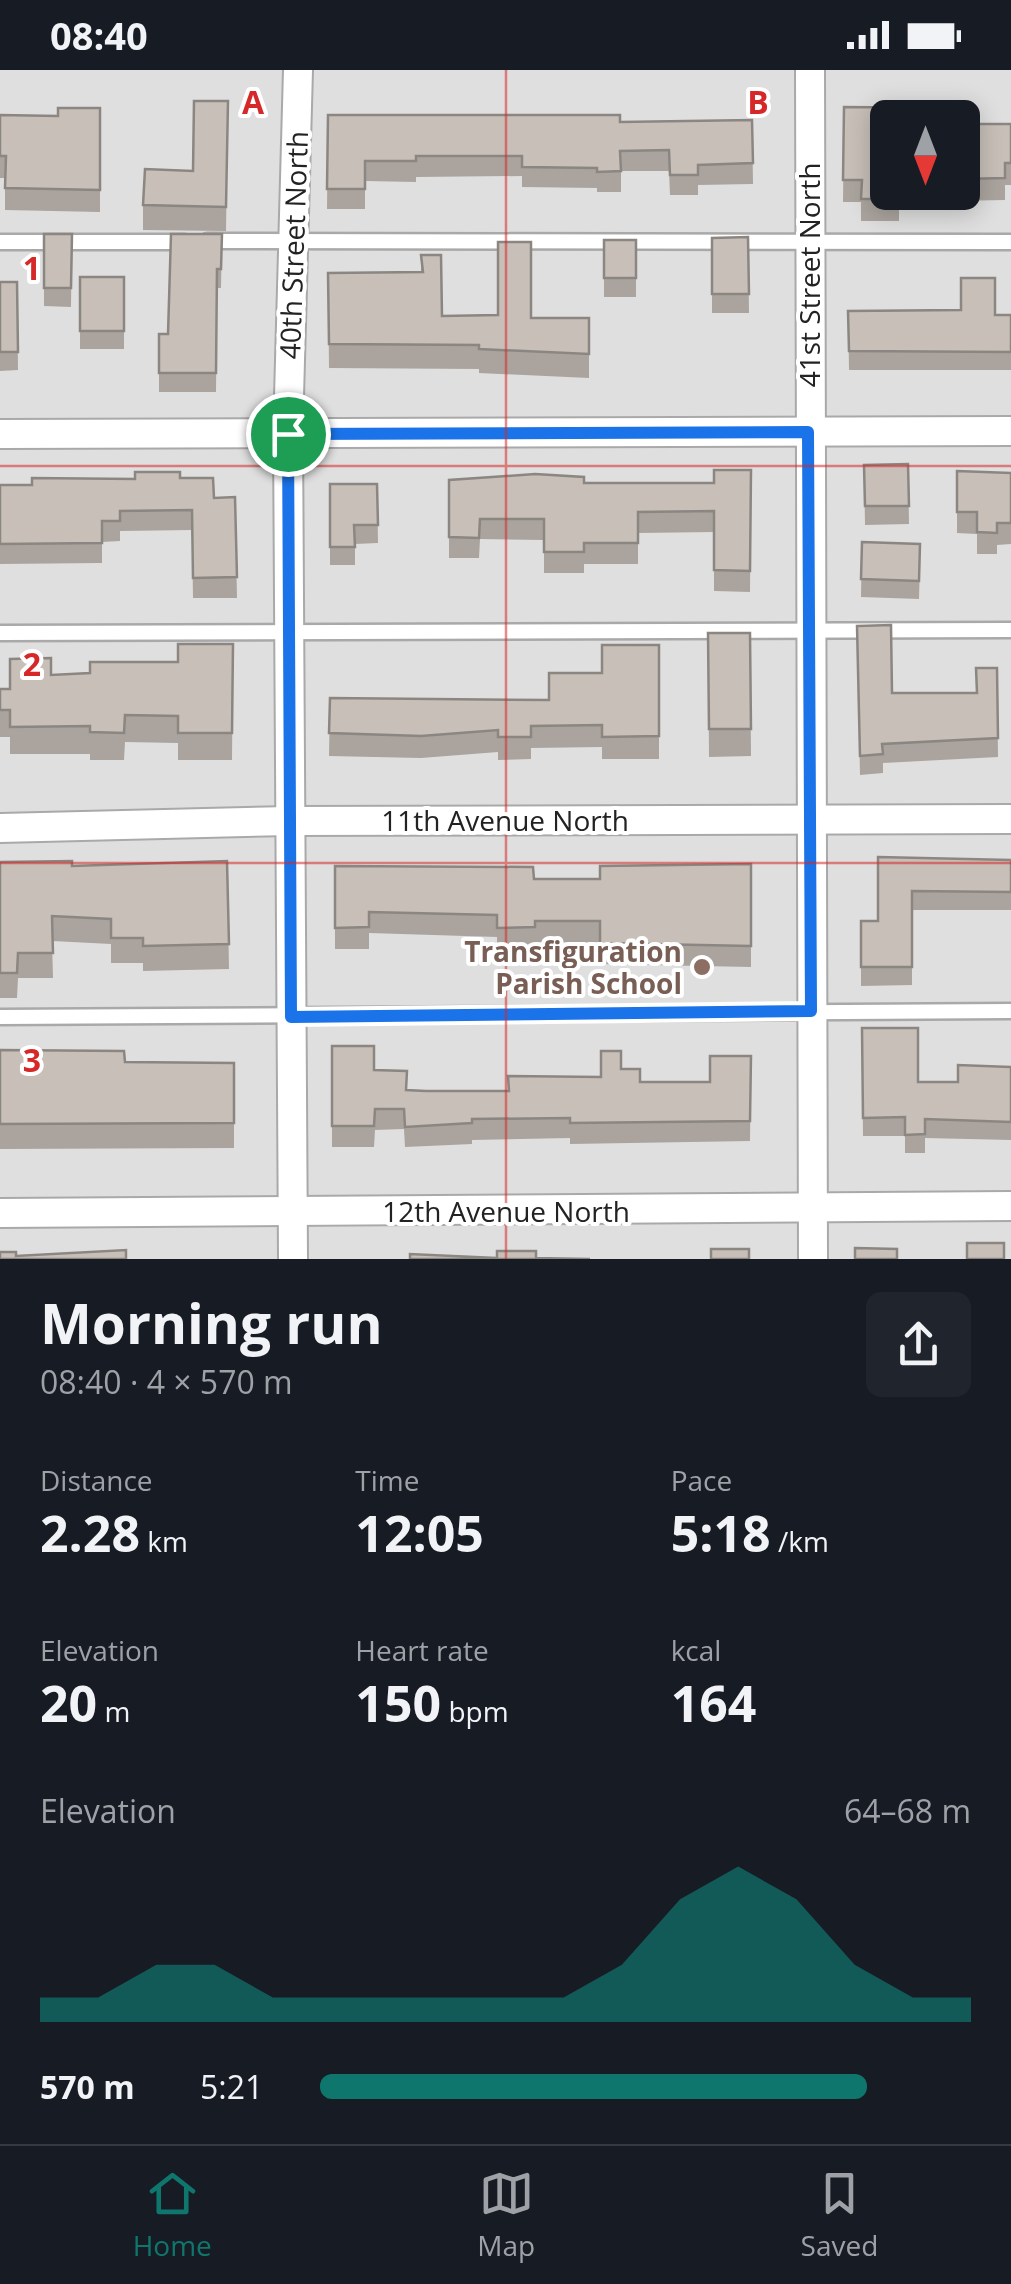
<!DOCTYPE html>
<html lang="en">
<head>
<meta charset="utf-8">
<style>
	:root { --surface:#171b24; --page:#20242c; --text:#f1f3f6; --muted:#9ea1a6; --line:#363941; --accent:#0f766e }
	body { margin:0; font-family:"Open Sans",sans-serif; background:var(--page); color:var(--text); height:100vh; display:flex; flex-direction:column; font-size:38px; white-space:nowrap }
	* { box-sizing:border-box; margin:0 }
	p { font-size:32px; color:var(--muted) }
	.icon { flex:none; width:55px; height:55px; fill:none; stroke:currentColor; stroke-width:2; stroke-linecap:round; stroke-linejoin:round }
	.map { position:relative; height:1189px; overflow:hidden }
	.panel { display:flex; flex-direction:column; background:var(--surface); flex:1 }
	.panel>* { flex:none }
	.needle { width:65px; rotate:180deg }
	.controls { position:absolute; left:870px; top:30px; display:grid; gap:20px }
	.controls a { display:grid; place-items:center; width:110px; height:110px; border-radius:15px; background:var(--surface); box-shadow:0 5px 25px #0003; font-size:50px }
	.pin { position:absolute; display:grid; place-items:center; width:85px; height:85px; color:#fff; margin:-42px; border:5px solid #fff; border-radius:50%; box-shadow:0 2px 10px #0007 }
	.round { display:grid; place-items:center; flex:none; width:105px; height:105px; border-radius:15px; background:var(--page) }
	.head { display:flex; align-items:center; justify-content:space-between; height:170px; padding:0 40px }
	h1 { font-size:55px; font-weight:700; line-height:75px }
	.metrics { display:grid; grid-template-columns:repeat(3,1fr); gap:15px; height:170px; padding:10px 40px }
	.metrics div { display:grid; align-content:center }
	.metrics b { font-size:50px; font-weight:700 }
	.metrics small { font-size:28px; font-weight:400 }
	.metrics p { font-size:28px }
	.chart { height:280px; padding:20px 40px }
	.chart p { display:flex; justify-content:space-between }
	.chart svg { width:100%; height:180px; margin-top:10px; fill:var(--accent); opacity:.7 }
	ul { padding:0 40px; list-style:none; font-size:32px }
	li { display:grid; grid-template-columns:160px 120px 1fr; align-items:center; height:75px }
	li i { height:25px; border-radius:12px; background:var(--accent) }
	.status { display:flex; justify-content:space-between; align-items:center; height:70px; padding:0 50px; background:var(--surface); direction:ltr }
	.status svg { height:28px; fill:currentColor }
	.menu { display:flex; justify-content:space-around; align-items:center; height:140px; border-top:2px solid var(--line); background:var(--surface); font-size:28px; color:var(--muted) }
	.menu a { display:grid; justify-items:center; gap:5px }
	.menu .active { color:var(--accent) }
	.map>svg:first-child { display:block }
	.residential { fill:#e0dfdf; fill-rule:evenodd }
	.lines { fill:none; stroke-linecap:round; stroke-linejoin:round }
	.service-casing { stroke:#a9a9a9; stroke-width:19 }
	.minor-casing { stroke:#a9a9a9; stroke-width:32 }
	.service { stroke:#fff; stroke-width:14 }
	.minor { stroke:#fff; stroke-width:28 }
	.wall { fill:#aba49e }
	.building { fill:#c7bfb8; stroke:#8b8681; stroke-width:2.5 }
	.route-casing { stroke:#fff; stroke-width:20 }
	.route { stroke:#1a73e8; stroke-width:12 }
	.grid { fill:none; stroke:#d62828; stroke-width:2.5; stroke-opacity:0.55 }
	.education-dot { fill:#8d6e63; stroke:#fff; stroke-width:4 }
	.labels { text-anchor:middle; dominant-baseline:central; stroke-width:8; stroke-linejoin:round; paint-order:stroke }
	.street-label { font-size:28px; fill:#222; stroke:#fff }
	.education-label { font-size:28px; font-weight:bold; fill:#785e54; stroke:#fff; text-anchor:end }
	.grid-label { font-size:32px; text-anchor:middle; font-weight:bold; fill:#d62828; stroke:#fff; stroke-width:8; stroke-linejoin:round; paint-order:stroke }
</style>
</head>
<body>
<div class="status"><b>08:40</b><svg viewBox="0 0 49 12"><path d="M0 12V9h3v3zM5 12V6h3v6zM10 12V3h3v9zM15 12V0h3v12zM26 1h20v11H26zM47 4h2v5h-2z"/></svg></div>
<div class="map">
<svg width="1011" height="1189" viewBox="0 0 1011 1189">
	<rect width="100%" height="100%" fill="#f2efe9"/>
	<g class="residential">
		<path d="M0 0H285L275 348 0 349Z"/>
		<path d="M312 0H797L795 347 301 348Z"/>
		<path d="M824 0H1011V346L822 347ZM888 48H962V122H888Z"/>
		<path d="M1011 376V734H825L822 377Z"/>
		<path d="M795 377 798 734 303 737 301 378Z"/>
		<path d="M274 378 277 737 0 743V379Z"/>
		<path d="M798 763V1123L306 1127 303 766Z"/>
		<path d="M825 763 1011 764V1121L825 1123Z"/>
		<path d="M277 767 280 1127 0 1128V773Z"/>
		<path d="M1011 1151V1189H826L825 1153Z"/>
		<path d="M798 1153 799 1189H306V1157Z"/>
		<path d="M280 1157V1189H0V1158Z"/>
	</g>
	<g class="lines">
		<g class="service-casing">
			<g id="service">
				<path d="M207 171 1011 172"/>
				<path d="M0 172H185"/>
				<path d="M0 563 1011 560"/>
				<path d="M0 947 1011 941"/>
			</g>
		</g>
		<g class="minor-casing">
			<g id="minor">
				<path d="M810 0 813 1189"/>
				<path d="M0 364 1011 361"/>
				<path d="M0 758 290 751 1011 749"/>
				<path d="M0 1143 1011 1136"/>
				<path d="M293 1189 288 363 298 0"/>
			</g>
		</g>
		<use href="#service" class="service"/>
		<use href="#minor" class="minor"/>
	</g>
	<g class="wall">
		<path d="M228 31 226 161 143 160V135L193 101Z"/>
		<path d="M844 37 888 122H962V54H1011V115H1005V130L954 131V136H899V151H861V132H843Z"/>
		<path d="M100 38V142L5 140V108H0V45L58 46Z"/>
		<path d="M328 45 620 52 752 50 753 114 698 115V125H670L669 101H621V122H597V118L522 117V106L416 107V112L365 111V139H327Z"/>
		<path d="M44 164H72L71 237 44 236Z"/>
		<path d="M222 164 221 218H217L216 322H159V264H168Z"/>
		<path d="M748 167 749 243H712V168Z"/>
		<rect x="604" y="170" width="32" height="57"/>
		<path d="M421 185 442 246 589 248V308L479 303V299L329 298 328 203 421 202Z"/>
		<rect x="80" y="207" width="44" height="72"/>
		<path d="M0 212H17L18 300 0 301Z"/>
		<path d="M848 241 1011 245V300H849Z"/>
		<path d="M908 394 909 454 865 455 864 395Z"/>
		<path d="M751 400 750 522 714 521V462L638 463V494H584V503H544V470L480 469 479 488H449V410L584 413H714Z"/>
		<path d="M957 401 1011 403V474L997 475V484H977V464L957 463Z"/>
		<path d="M180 408 214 428 235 427 237 528H193L192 460 120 461V471L102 472V493L0 494V415H32Z"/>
		<path d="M330 414H377L378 473 355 474V495H330Z"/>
		<path d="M862 472 920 493 919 529 861 527Z"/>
		<path d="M857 556 892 623H976L997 598 998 687 883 693V703L860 705Z"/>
		<path d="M708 563H750L751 686 709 687Z"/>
		<path d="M233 574 232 690H178V673L125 672 124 690H90V684H10V667H0V619H10L51 605 90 603 178 592Z"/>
		<path d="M659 575V689H602V677L531 678V689L498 690V682L421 688 329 686 330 628 549 630Z"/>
		<path d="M878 787 1011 790V840H912V915L861 916V851H878Z"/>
		<path d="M227 791 229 899 143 901V893H111V874L52 871 53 908H18L17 928H0V792L72 796Z"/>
		<path d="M751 794V897L600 894V873L535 872V878L497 879V867L369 863V879H335V796L534 809H600Z"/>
		<path d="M862 958 918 1012H958L1011 997V1070L925 1068V1083H905V1066H863Z"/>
		<path d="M332 976 407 1020 509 1021 601 1007 621 999 640 1012H710L751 986 750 1071 570 1074V1068L472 1070V1074L405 1077 404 1059 375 1060 374 1077H332Z"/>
		<path d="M0 980 125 992 234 993V1078L0 1079Z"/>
	</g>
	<g class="building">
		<path d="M194 31H228L226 137 143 135 145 99 193 101Z"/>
		<path d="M844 37 953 38V48H888V122H899V129H861L862 110H843Z"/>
		<path d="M58 38H100V120L5 118 6 86H0V45L58 46Z"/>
		<path d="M328 45H620V52L752 50 753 93 698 95V105H670L669 80 620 81 621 101 597 102V98L522 97V86H416V91H365V119H327Z"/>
		<path d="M962 54H1011V93H1005V108L962 109Z"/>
		<path d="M44 164H72L71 218H44Z"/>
		<path d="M171 164H222L221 199H217L216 303H159V264H168Z"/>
		<path d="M748 167 749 224H712V168Z"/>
		<rect x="604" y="170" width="32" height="38"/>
		<path d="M498 172H531V248H589V284L479 279V275L329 274 328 203 423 202 421 185H441L442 246 498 245Z"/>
		<rect x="80" y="207" width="44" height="54"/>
		<path d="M961 208H995V245H1011V282L849 281 848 241 961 240Z"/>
		<path d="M0 212H17L18 282H0Z"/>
		<path d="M908 394 909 436H865L864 395Z"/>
		<path d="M714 400H751L750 501 714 500V441L638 442V473H584V482H544V449H480L479 468 449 467V410L535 404 584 407V413H714Z"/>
		<path d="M957 401 1011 403V453H997V463L977 462V442H957Z"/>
		<path d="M135 402H180V408H213L214 428 235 427 237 507 193 508 192 440 120 441V451H102V473L0 474V415H32V408L135 409Z"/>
		<path d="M330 414H377L378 455H354L355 477H330Z"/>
		<path d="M862 472 920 474 919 511 861 509Z"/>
		<path d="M891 555 892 623H977L976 598H997L998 668 882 674 883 684 860 686 857 556Z"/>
		<path d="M708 563H750L751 659H709Z"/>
		<path d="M178 574H233L232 663H178V646L125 645 124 663 90 662V656L10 657V640H0V619H10V589L51 588V605L90 603V592H178Z"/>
		<path d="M602 575H659V666L602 667V655L531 656V667H498V660L421 666 329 663 330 628 549 630V603H602Z"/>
		<path d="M878 787 1011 790V822L912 821V897H861V851H878Z"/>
		<path d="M72 791V796L227 791 229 874 143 876V868H111V849L52 846 53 883H18L17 903H0V792Z"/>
		<path d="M751 794V876L600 873V851H535V857L497 858V845L369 842V857L335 858V796L533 797 534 809H600V796Z"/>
		<path d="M862 958H918V1012H958V995L1011 997V1052L925 1049V1064L905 1065V1047L863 1048Z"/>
		<path d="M332 976H374V1000L407 1001 406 1020 426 1021H509L508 1006 601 1007V981H621V999H640V1012H710V986H751L750 1051 570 1053V1048L472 1049V1053L405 1057 404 1039H375L374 1056H332Z"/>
		<path d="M0 980 124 981 125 992 234 993V1053L0 1054Z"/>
		<rect x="967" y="1173" width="37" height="16"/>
		<path d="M855 1178 897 1179V1189H855Z"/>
		<rect x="711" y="1179" width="38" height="10"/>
		<path d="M126 1180V1189H0V1182H16V1186Z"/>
		<path d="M497 1181H536V1188L590 1189H410V1184L497 1188Z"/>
	</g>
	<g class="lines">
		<g class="route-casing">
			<path id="route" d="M808 362 811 941 291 947 288 364Z"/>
		</g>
		<use href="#route" class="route"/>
	</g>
	<path class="grid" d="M506 0V1189M0 396H1011M0 793H1011"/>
	<circle class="education-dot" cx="702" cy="897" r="10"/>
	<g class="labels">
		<g class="street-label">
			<text transform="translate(293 175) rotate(-88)">40th Street North</text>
			<text transform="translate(809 205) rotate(-90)">41st Street North</text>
			<text x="505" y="750">11th Avenue North</text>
			<text x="506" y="1141">12th Avenue North</text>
		</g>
		<g class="education-label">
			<text x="682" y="881">Transfiguration<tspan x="682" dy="32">Parish School</tspan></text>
		</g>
	</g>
	<g class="grid-label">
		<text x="253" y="44">A</text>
		<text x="758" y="44">B</text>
		<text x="32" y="210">1</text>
		<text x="32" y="606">2</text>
		<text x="32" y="1002">3</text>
	</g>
</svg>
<div class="controls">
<a><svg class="needle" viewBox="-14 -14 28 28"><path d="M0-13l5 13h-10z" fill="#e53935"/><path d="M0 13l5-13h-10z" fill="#9ea1a6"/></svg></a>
</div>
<div class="pin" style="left:288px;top:364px;background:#1e9e55"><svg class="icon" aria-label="arrive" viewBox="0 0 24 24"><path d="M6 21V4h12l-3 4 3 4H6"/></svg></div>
</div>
<section class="panel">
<div class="head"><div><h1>Morning run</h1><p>08:40 · 4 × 570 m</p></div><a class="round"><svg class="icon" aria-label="share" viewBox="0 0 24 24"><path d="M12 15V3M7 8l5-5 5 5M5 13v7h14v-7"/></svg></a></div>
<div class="metrics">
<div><p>Distance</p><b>2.28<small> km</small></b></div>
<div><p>Time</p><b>12:05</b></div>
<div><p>Pace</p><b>5:18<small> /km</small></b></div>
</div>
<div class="metrics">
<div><p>Elevation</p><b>20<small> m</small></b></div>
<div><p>Heart rate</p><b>150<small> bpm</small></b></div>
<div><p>kcal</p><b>164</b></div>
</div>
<div class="chart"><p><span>Elevation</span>64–68 m</p>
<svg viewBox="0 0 160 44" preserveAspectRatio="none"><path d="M0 44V38L10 38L20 30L30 30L40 38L50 38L60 38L70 38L80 38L90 38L100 30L110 14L120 6L130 14L140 30L150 38L160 38V44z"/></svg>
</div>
<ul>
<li><b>570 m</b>5:21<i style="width:84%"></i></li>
</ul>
</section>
<nav class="menu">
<a class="active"><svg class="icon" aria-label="home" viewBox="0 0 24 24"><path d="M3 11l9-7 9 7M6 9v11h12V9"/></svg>Home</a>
<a><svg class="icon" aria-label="map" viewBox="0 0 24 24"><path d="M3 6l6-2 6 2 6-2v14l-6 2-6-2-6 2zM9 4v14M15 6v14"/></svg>Map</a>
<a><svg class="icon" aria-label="saved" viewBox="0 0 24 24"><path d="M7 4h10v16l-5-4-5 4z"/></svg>Saved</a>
</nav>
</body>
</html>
